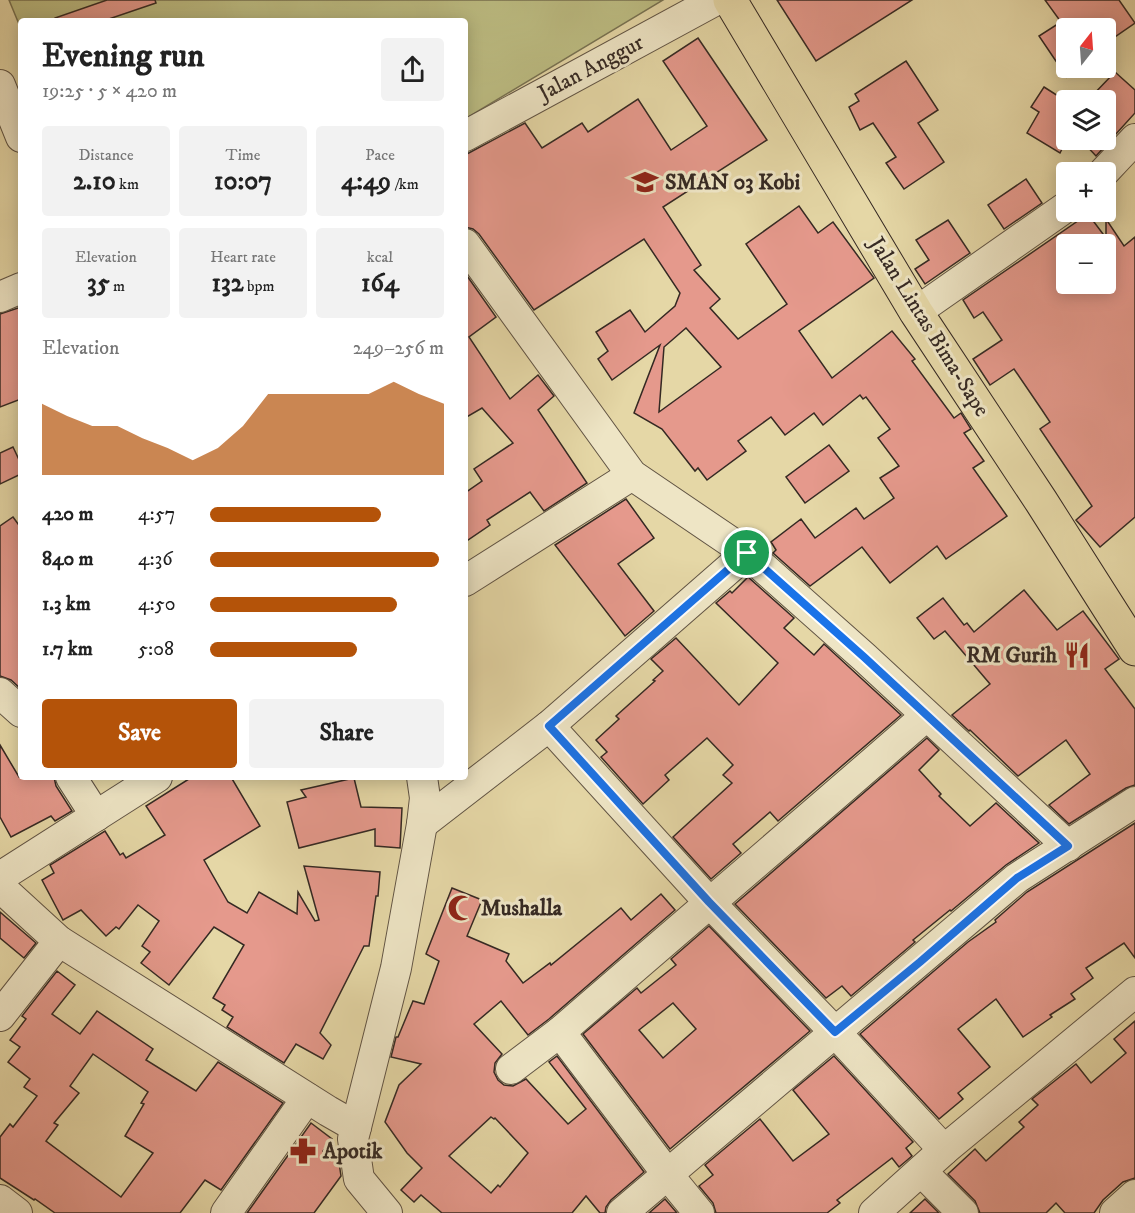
<!DOCTYPE html>
<html lang="en">
<head>
<meta charset="utf-8">
<style>
	:root { --surface:#fff; --page:#f2f2f2; --text:#222; --muted:#767676; --accent:#b45309 }
	body { margin:0; font-family:"IM FELL DW Pica",serif; background:var(--page); color:var(--text); height:100vh; display:flex; flex-direction:column; font-size:22px; white-space:nowrap }
	* { box-sizing:border-box; margin:0 }
	p { font-size:20px; color:var(--muted) }
	.icon { flex:none; width:33px; height:33px; fill:none; stroke:currentColor; stroke-width:2; stroke-linecap:round; stroke-linejoin:round }
	.map { position:relative; flex:1; overflow:hidden }
	.drawer { position:absolute; left:18px; top:18px; width:450px; height:762px; display:flex; flex-direction:column; background:var(--surface); border-radius:6px; box-shadow:0 3px 15px #0003 }
	.drawer>* { flex:none }
	.needle { width:39px; rotate:17deg }
	.fabs { position:absolute; left:1056px; top:18px; display:grid; gap:12px }
	.fabs a { display:grid; place-items:center; width:60px; height:60px; border-radius:6px; background:var(--surface); box-shadow:0 3px 15px #0003; font-size:30px }
	.pin { position:absolute; display:grid; place-items:center; width:51px; height:51px; color:#fff; margin:-26px; border:3px solid #fff; border-radius:50%; box-shadow:0 2px 6px #0007 }
	.round { display:grid; place-items:center; flex:none; width:63px; height:63px; border-radius:6px; background:var(--page) }
	.overview { display:flex; align-items:center; justify-content:space-between; height:102px; padding:0 24px }
	h1 { font-size:33px; font-weight:700; line-height:45px }
	.stats { display:grid; grid-template-columns:repeat(3,1fr); gap:9px; height:102px; padding:6px 24px }
	.stats div { display:grid; align-content:center; border-radius:6px; background:var(--page); text-align:center }
	.stats b { font-size:26px; font-weight:700 }
	.stats small { font-size:16px; font-weight:400 }
	.stats p { font-size:16px }
	.chart { height:168px; padding:12px 24px }
	.chart p { display:flex; justify-content:space-between }
	.chart svg { width:100%; height:108px; margin-top:6px; fill:var(--accent); opacity:.7 }
	.action { display:flex; gap:12px; margin-top:auto; padding:12px 24px }
	.action a { flex:1; height:69px; border-radius:6px; background:var(--accent); color:#fff; font-size:24px; font-weight:700; line-height:69px; text-align:center }
	.action a+a { background:var(--page); color:var(--text) }
	ul { padding:0 24px; list-style:none; font-size:20px }
	li { display:grid; grid-template-columns:96px 72px 1fr; align-items:center; height:45px }
	li i { height:15px; border-radius:8px; background:var(--accent) }
	.map>svg:first-child { display:block }
	.garden { fill:#bcbc82; stroke:#787252; stroke-width:1.5 }
	.building { fill:#e5998c; stroke:#352923; stroke-width:1.5; fill-rule:evenodd }
	.lines { fill:none; stroke-linecap:round; stroke-linejoin:round }
	.minor-casing { stroke:#615444; stroke-width:32 }
	.highway-casing { stroke:#352923; stroke-width:35 }
	.minor { stroke:#eee5c5; stroke-width:30 }
	.highway { stroke:#e5d7a6; stroke-width:33 }
	.route-casing { stroke:#fff; stroke-width:12 }
	.route { stroke:#1a73e8; stroke-width:8 }
	.labels { text-anchor:middle; dominant-baseline:central; stroke-width:6; stroke-linejoin:round; paint-order:stroke }
	.street-label { font-size:22px; fill:#352923; stroke:#eee5c5 }
	.poi-label { font-size:22px; font-weight:bold; fill:#352923; stroke:#eee5c5; text-anchor:start }
</style>
</head>
<body>
<div class="map">
<svg width="1135" height="1213" viewBox="0 0 1135 1213">
	<rect width="100%" height="100%" fill="#e5d7a6"/>
	<filter id="stains"><feTurbulence type="fractalNoise" baseFrequency=".00333" numOctaves="4"/><feColorMatrix values="0 0 0 0 .2 0 0 0 0 .09 0 0 0 0 .02 0 0 0 .5 -.17"/></filter>
	<radialGradient id="worn" r=".72"><stop offset=".6" stop-color="#630" stop-opacity="0"/><stop offset="1" stop-color="#630" stop-opacity=".3"/></radialGradient>
	<path class="garden" d="M9 0H663L465 119V21H21V29Z"/>
	<g class="building">
		<path d="M107 0H155L156 3 103 21H55V18Z"/>
		<path d="M777 0H912L816 61Z"/>
		<path d="M1045 0H1119L1135 23 1106 43V28H1066V76L1039 36 1061 22Z"/>
		<path d="M698 38 767 140 663 207 701 265 694 270 720 299 710 308 738 339 787 304 746 244 799 206 818 233 833 222 874 278 799 331 832 378 892 331 915 359 912 361 954 418 961 413 971 429 964 433 984 461 973 468 1007 516 946 559 937 546 890 583 862 547 810 586 773 553 776 550 771 542 801 519 815 538 856 508 864 519 894 498 880 478 899 466 878 438 890 429 866 397 863 399 860 395 823 425 814 413 785 435 771 417 738 441 746 451 707 480 698 468 695 471 662 429 634 413 660 345 612 380 598 359 608 351 596 332 630 310 645 332 675 306 680 293 644 239 534 310 479 234 473 229 465 227V155L525 123 542 148 582 123 588 132 638 99 671 150 707 126 663 61ZM686 328 721 367 659 412 664 347Z"/>
		<path d="M906 61 938 110 918 123 944 162 904 189 886 163 896 157 873 123 860 130 849 107 859 101 855 94Z"/>
		<path d="M1115 72 1135 90V113L1096 156 1081 140H1106V100H1088Z"/>
		<path d="M1044 87 1066 101V141L1060 153 1027 133 1039 112 1031 107Z"/>
		<path d="M1026 179 1042 203 1004 229 988 205Z"/>
		<path d="M1088 214 1106 238V219L1124 246 1135 237V517L1100 547 1076 520 1092 506 1040 429 1050 422 1042 410 1014 369 990 385 973 359 1002 340 983 312 974 318 963 300ZM1066 244H1106V284H1066Z"/>
		<path d="M948 220 970 253 925 284 915 269 929 260 916 240Z"/>
		<path d="M465 273 496 317 469 337 510 399 538 375 554 396 538 410 587 483 544 511 530 492 487 520 490 525 465 542V493L482 481 474 469 513 443 482 408 465 418Z"/>
		<path d="M21 307V399L0 407V314Z"/>
		<path d="M829 445 849 471 805 503 786 477Z"/>
		<path d="M13 447 21 464V474L0 484V453Z"/>
		<path d="M626 499 654 538 618 564 654 611 625 636 555 545Z"/>
		<path d="M13 517 21 528V689L11 680 0 676V526Z"/>
		<path d="M748 577 794 618 784 628 814 655 824 644 901 715 778 821 770 812 733 844 741 853 711 879 673 837 732 783 723 775 733 765 707 738 665 775 669 780 643 804 601 757 607 752 596 740 619 719 616 716 655 681 653 680 663 671 651 659 676 638 739 705 778 663 716 603 730 591 732 593Z"/>
		<path d="M1024 590 1057 630 1083 611 1119 659 1105 669 1135 709V785L1126 788 1069 824 1049 805 1090 774 1066 740 1018 776 970 730 969 731 952 715 990 684 945 631 934 639 917 618 943 598 964 625 967 623 974 632Z"/>
		<path d="M927 738 939 750 919 770 941 794 939 796 970 826 996 803 1039 843 1006 865 951 911 950 910 913 940 915 942 851 996 842 986 826 998 735 904Z"/>
		<path d="M0 745 19 777H54L56 786 72 811 55 821 51 816 11 837 0 817Z"/>
		<path d="M192 777H231L260 826 204 860 228 902 247 913 259 892 297 914 298 892 315 921 319 920 304 866 380 872 378 896H376L369 946H364L320 1033 331 1045 323 1059 296 1044 284 1063 227 1027 233 1017 222 1010 225 1005 213 998 244 945 214 927 169 985 141 963 150 952 142 946 159 921 138 905 119 929 116 927 106 936 81 910 63 920 42 880 54 873 50 865 105 831 120 855 123 853 126 858 165 835 146 806Z"/>
		<path d="M354 778 361 807 402 808 400 848 375 846V829L299 848 287 802 306 797 301 790Z"/>
		<path d="M1135 823V958L1124 943 1086 968 1093 978 1071 994 1075 999 1050 1015 1052 1017 1023 1037 996 999 958 1029 990 1067 958 1093 963 1099 939 1119 860 1034 968 942 996 922 995 920 1027 892Z"/>
		<path d="M452 888 482 900 467 936 509 954 506 961 523 983 550 963 551 965 621 908 631 920 661 894 675 910 549 1019 528 1035 501 1001 474 1024 502 1054 495 1063 494 1072 498 1080 504 1085 513 1086 526 1079 568 1124 586 1109 549 1062 557 1056 644 1172 611 1200 606 1207 605 1213H600L586 1196 572 1213H442L421 1195 414 1202 401 1190 422 1168 407 1153 385 1122 399 1085 421 1064 391 1057 396 1037H398L413 1001 424 1004 439 961 426 954ZM491 1117 494 1119 495 1118 528 1153 500 1187 498 1185 491 1193 449 1156Z"/>
		<path d="M0 912 36 943 24 958 0 938Z"/>
		<path d="M709 926 810 1031 670 1149 583 1034 637 988 641 993 676 965 671 959ZM673 1003 696 1029 663 1058 639 1030Z"/>
		<path d="M57 971 75 985 52 1014 80 1034 97 1011 153 1049 146 1060 196 1091 218 1062 283 1103 221 1190 205 1180 180 1213H55L35 1199 34 1200 0 1178V1137L10 1124 13 1127 37 1096 24 1087 30 1079 8 1062 20 1047 10 1040 26 1019 22 1016ZM93 1054 148 1092 141 1103 144 1104 125 1136 153 1153 121 1197 46 1141 58 1125 54 1123 79 1093 70 1086Z"/>
		<path d="M1135 1021V1178L1123 1182 1103 1200 1094 1213H1065L1056 1203 1046 1213H980L975 1201 948 1174 975 1149 986 1161 1024 1127 1019 1122 1038 1105 1032 1099 1076 1064 1091 1083 1126 1053 1114 1039Z"/>
		<path d="M834 1056 913 1142 906 1148 912 1156 899 1167 892 1158 837 1200 840 1203 827 1213H716L713 1203 699 1186 713 1175 705 1165 760 1119 793 1161 829 1134 793 1090Z"/>
		<path d="M311 1123 332 1139 323 1151 339 1163 341 1176 314 1213H247Z"/>
		<path d="M665 1199 677 1213H649Z"/>
		<path d="M925 1199 939 1213H910Z"/>
	</g>
	<g class="lines">
		<g class="minor-casing">
			<g id="minor">
				<path d="M0 85 21 137"/>
				<path d="M465 136 716 0"/>
				<path d="M1104 172 1135 139"/>
				<path d="M465 244 632 475 747 553"/>
				<path d="M0 297 21 288"/>
				<path d="M916 312 1066 207"/>
				<path d="M465 581 632 475"/>
				<path d="M0 693 21 712"/>
				<path d="M549 726 709 902 835 1032 944 1150"/>
				<path d="M71 777 96 816"/>
				<path d="M422 824 549 726 747 553 864 657 1068 846"/>
				<path d="M0 877 157 777"/>
				<path d="M0 887 59 941 328 1111 356 1127"/>
				<path d="M0 1016 59 941"/>
				<path d="M511 1069 560 1032"/>
				<path d="M921 1171 963 1213"/>
				<path d="M0 1200 17 1213"/>
				<path d="M226 1213 307 1098"/>
				<path d="M387 1213 359 1179 353 1139 396 968 422 824 425 798 422 777"/>
				<path d="M622 1213 1017 878 1135 802"/>
				<path d="M699 1213 668 1175 560 1032C682 926 805 822 926 716"/>
				<path d="M874 1213 944 1150 1135 992"/>
				<path d="M1115 1213 1135 1195"/>
			</g>
		</g>
		<g class="highway-casing">
			<path id="highway" d="M730 0 916 312 1041 501 1135 649"/>
		</g>
		<use href="#minor" class="minor"/>
		<use href="#highway" class="highway"/>
	</g>
	<g class="lines">
		<g class="route-casing">
			<path id="route" d="M747 553 864 657 1068 846 1017 878 920 962 835 1032 709 902 549 726Z"/>
		</g>
		<use href="#route" class="route"/>
	</g>
	<defs>
		<g id="school-bare" transform="scale(2.07)"><path d="M0-5L7-2L0 1L-7-2ZM-4 1L0 2.5L4 1V4Q0 6-4 4Z" fill="#8f2418" stroke="#eee5c5" stroke-width="2.5" paint-order="stroke"/></g>
		<g id="restaurant-bare" transform="scale(2.07)"><path d="M-5-6h1v4h1v-4h1v4h1v-4h1v5L-1.5 .5V6h-2V.5L-5-1ZM5-6V6H3V1.5H1.5Q1.5-4 5-6Z" fill="#8f2418" stroke="#eee5c5" stroke-width="2.5" paint-order="stroke"/></g>
		<g id="mosque-bare" transform="scale(2.07)"><path d="M3.5-4.9A6 6 0 1 0 3.5 4.9A5 5 0 1 1 3.5-4.9Z" fill="#8f2418" stroke="#eee5c5" stroke-width="2.5" paint-order="stroke"/></g>
		<g id="pharmacy-bare" transform="scale(2.07)"><path d="M-2-6h4v4h4v4h-4v4h-4v-4h-4v-4h4Z" fill="#8f2418" stroke="#eee5c5" stroke-width="2.5" paint-order="stroke"/></g>
	</defs>
	<g fill-rule="evenodd">
		<use href="#school-bare" x="645" y="182"/>
		<use href="#restaurant-bare" x="1077" y="655"/>
		<use href="#mosque-bare" x="461" y="908"/>
		<use href="#pharmacy-bare" x="303" y="1151"/>
	</g>
	<g class="labels">
		<g class="street-label">
			<text transform="translate(591 68) rotate(-28)">Jalan Anggur</text>
			<text transform="translate(929 327) rotate(58)">Jalan Lintas Bima-Sape</text>
		</g>
		<g class="poi-label">
			<text x="665" y="182">SMAN 03 Kobi</text>
			<text x="1057" y="655" text-anchor="end">RM Gurih</text>
			<text x="481" y="908">Mushalla</text>
			<text x="323" y="1151">Apotik</text>
		</g>
	</g>
	<rect width="100%" height="100%" filter="url(#stains)"/>
	<rect width="100%" height="100%" fill="url(#worn)"/>
</svg>
<div class="fabs">
<a><svg class="needle" viewBox="-14 -14 28 28"><path d="M0-13l5 13h-10z" fill="#e53935"/><path d="M0 13l5-13h-10z" fill="#767676"/></svg></a>
<a><svg class="icon" aria-label="layers" viewBox="0 0 24 24"><path d="M12 4l9 5-9 5-9-5zM3 14l9 5 9-5"/></svg></a>
<a>+</a>
<a>−</a>
</div>
<div class="pin" style="left:747px;top:553px;background:#1e9e55"><svg class="icon" aria-label="arrive" viewBox="0 0 24 24"><path d="M6 21V4h12l-3 4 3 4H6"/></svg></div>
<section class="drawer">
<div class="overview"><div><h1>Evening run</h1><p>19:25 · 5 × 420 m</p></div><a class="round"><svg class="icon" aria-label="share" viewBox="0 0 24 24"><path d="M12 15V3M7 8l5-5 5 5M5 13v7h14v-7"/></svg></a></div>
<div class="stats">
<div><p>Distance</p><b>2.10<small> km</small></b></div>
<div><p>Time</p><b>10:07</b></div>
<div><p>Pace</p><b>4:49<small> /km</small></b></div>
</div>
<div class="stats">
<div><p>Elevation</p><b>35<small> m</small></b></div>
<div><p>Heart rate</p><b>132<small> bpm</small></b></div>
<div><p>kcal</p><b>164</b></div>
</div>
<div class="chart"><p><span>Elevation</span>249–256 m</p>
<svg viewBox="0 0 160 44" preserveAspectRatio="none"><path d="M0 44V15L10 20L20 24L30 24L40 29L50 33L60 38L70 33L80 24L90 11L100 11L110 11L120 11L130 11L140 6L150 11L160 15V44z"/></svg>
</div>
<ul>
<li><b>420 m</b>4:57<i style="width:73%"></i></li>
<li><b>840 m</b>4:36<i style="width:98%"></i></li>
<li><b>1.3 km</b>4:50<i style="width:80%"></i></li>
<li><b>1.7 km</b>5:08<i style="width:63%"></i></li>
</ul>
<div class="action"><a>Save</a><a>Share</a></div>
</section>
</div>
</body>
</html>
